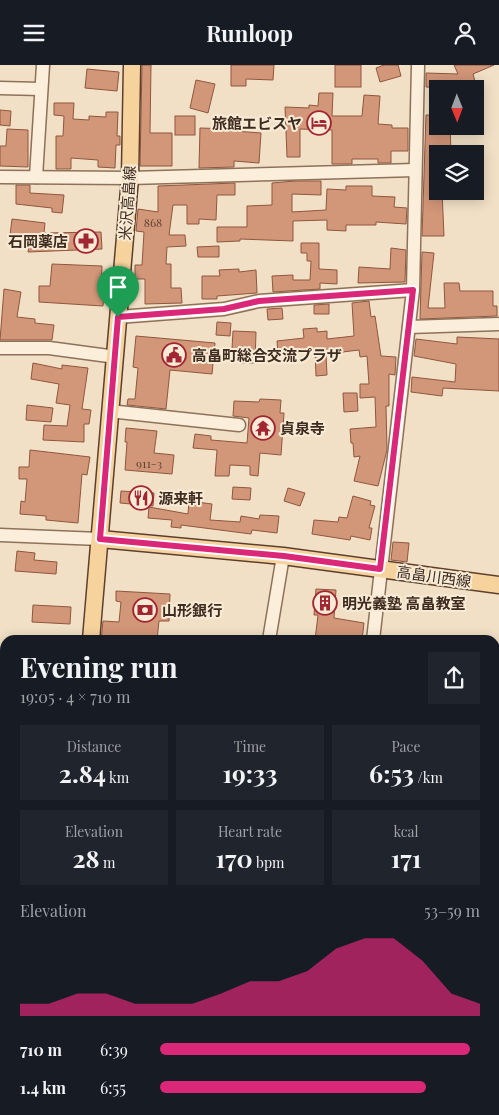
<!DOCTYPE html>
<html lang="en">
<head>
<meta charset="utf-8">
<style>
	:root { --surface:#171b24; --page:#20242c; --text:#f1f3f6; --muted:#9ea1a6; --accent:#db2777 }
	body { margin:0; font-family:"Playfair Display","Noto Sans JP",serif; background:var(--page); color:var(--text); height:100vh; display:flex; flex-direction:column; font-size:19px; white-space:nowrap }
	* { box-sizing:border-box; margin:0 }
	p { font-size:16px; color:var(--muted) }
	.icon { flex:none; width:28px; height:28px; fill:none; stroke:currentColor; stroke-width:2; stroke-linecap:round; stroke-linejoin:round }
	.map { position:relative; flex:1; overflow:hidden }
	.panel { position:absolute; left:0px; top:570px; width:500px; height:480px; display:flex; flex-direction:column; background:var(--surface); border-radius:15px 15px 0 0; box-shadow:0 2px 12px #0003 }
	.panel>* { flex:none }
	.needle { width:32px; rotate:179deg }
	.buttons { position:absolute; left:429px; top:15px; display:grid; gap:10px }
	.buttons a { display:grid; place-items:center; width:55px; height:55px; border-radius:0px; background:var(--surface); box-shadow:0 2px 12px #0003; font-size:25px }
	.pin { position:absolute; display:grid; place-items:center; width:42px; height:42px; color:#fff; margin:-51px -21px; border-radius:50% 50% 50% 0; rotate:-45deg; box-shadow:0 0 5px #0007 }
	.pin .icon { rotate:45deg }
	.round { display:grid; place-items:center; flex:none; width:52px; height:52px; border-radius:0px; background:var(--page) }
	.overview { display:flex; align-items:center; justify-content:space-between; height:85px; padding:0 20px }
	h1 { font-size:28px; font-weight:700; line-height:38px }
	.stats { display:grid; grid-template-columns:repeat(3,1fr); gap:8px; height:85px; padding:5px 20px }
	.stats div { display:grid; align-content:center; border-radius:0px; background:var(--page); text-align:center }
	.stats b { font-size:25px; font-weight:700 }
	.stats small { font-size:14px; font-weight:400 }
	.stats p { font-size:14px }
	.chart { height:140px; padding:10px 20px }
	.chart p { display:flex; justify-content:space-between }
	.chart svg { width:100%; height:90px; margin-top:5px; fill:var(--accent); opacity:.7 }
	ul { padding:0 20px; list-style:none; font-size:16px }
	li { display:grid; grid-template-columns:80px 60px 1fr; align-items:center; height:38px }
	li i { height:12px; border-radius:6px; background:var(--accent) }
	header { display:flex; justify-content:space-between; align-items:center; height:65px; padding:0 20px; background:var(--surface); font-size:22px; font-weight:700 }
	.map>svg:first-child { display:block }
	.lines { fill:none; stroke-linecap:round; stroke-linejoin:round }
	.river { stroke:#a8c5b9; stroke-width:19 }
	.building { fill:#d29679; stroke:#8f573e }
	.minor-casing { stroke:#8e715a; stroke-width:15 }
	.major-casing { stroke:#5c3f2e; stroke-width:19 }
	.path { stroke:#8e715a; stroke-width:2; stroke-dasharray:4 2.5; stroke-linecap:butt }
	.minor { stroke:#fbeeda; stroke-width:12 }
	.major { stroke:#f6d29c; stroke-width:16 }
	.route-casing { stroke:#fff; stroke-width:10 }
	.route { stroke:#db2777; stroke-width:6 }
	.labels { text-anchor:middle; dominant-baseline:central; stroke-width:4; stroke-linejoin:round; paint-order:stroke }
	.number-label { font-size:12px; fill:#634636 }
	.poi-label { font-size:15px; font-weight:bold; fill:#3e2b1f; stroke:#f8ebd6; text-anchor:start }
	.street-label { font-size:15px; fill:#3e2b1f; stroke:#f8ebd6 }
</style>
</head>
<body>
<header><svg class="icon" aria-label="menu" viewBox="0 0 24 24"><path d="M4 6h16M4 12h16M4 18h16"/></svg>Runloop<svg class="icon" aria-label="person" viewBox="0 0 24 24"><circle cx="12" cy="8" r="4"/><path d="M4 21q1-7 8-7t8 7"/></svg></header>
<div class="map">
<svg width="499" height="1050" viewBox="0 0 499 1050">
	<rect width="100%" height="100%" fill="#f1e0c6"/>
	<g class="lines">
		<g class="river">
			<path d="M0 846 5 847"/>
			<path d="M305 1045 314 1050"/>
		</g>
	</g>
	<g class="building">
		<path d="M142 0H151L150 68H172V101H140Z"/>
		<path d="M231 0H274L273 15 246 14V21H231Z"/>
		<rect x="335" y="0" width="26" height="22"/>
		<path d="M384 0H398L401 11 380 17 376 3Z"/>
		<path d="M454 0H494L473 9 477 24 426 22V8L458 9Z"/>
		<path d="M87 4 119 7 117 26 85 23Z"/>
		<path d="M196 15 215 19 208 48 190 43Z"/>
		<path d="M319 28H333L332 51H362L364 30 380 31 378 59 392 60V63H408V86H391V98H378V94H352V99H332V65L300 64V92H287L285 42 309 43V40L318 41Z"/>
		<path d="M54 38H74L73 54 89 55V51L106 52V47H118L117 71H120V80H116L115 103 98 102V95L71 93V104H56V71H63L64 51 54 50Z"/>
		<path d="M0 45 11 46 10 61 0 60Z"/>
		<path d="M426 50H438V61H450L451 87 438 86V126H442L444 171H422Z"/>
		<rect x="175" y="51" width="20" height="19"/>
		<path d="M200 63 234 64V66L261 68 259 98 234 96V102L199 103Z"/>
		<path d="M7 64 28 65V102L0 101V81H6Z"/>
		<path d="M295 116H321V130L292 129V147L326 145 327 124 346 125V121H372V131L395 132 394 142 407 143 406 159 376 157V160H346V166L327 165V155L293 156V176L240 174V176L217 177V162H247V141L272 140V118Z"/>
		<path d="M235 118V130H217L216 155 199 154V159H187V140H173L169 170H185L186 181 167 182 166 199H171V223H181L182 238 145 239V214H135V200H142L144 167 136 166 138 144 158 147V121Z"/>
		<path d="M16 120H30V128L64 130 62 148 52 147V143L16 139Z"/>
		<path d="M12 154 45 158 44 168 101 167 102 184 28 187 31 172 10 170Z"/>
		<path d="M301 178H319V204L337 205V219L320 218V224L273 227 272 211 293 210V215H310L311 196H307V188H301Z"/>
		<path d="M219 181V192H198L197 182Z"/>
		<path d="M391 183 406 185 405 217 358 218 359 202 390 204Z"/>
		<path d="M422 187 434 188 428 243H445L444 218H459L460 226H493V241H497V251L420 254Z"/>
		<path d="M52 199 102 201 101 229H104L103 241 39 237V221H50Z"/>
		<path d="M239 204V207L256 205 257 228 217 231V234H202V211H220L219 205Z"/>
		<path d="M4 224 21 227 17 252 35 254V258L54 260 52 275H0Z"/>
		<path d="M369 236 371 252 375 251 381 291 396 292 395 310 389 309V341H386L387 385 378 421 354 416 360 391 354 392 353 378H351L350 364 376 362 375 332 360 333V319H369L367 291 360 292 359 285 326 289 327 310 316 311 315 286 278 289 277 276 304 273 303 264 317 263V267L327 266V274L354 271 352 238Z"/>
		<path d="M329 239V249H314V240Z"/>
		<path d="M282 243 283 254 268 255 267 244Z"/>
		<path d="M217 257 231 258 230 271 216 270Z"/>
		<path d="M233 266 256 267 255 298H241L242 284H232Z"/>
		<path d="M136 271 215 278 212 309 170 305 166 344 127 340 128 334H135L138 303 133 302Z"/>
		<path d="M457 272 499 274V326L443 323 442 331 411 327 412 312 455 317 456 299 414 291 416 274 457 279Z"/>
		<path d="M33 298 62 304V300L88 303 82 344 91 345 89 359H84V377L43 375 44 360 67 361 70 340 56 338 59 319 31 314Z"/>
		<path d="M343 328H357L358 346 344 347Z"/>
		<path d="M260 334 281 335 280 348H284L281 390 260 388 258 411 250 410V401L230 400 229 411H215L217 385 193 383 195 369 211 371V375L247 378 249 353 233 351 234 336 259 337Z"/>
		<path d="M27 340 53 343 51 357 26 355Z"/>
		<path d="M126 363 157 366 154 388 174 390 172 409 125 405 127 377H125Z"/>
		<path d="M30 385 90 392 87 410 82 409 78 458 46 455V451L20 449 21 436 25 437 27 414H19V402H29Z"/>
		<path d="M233 422 251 423 250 435 232 434Z"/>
		<path d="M288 423 305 428 300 441 284 436Z"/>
		<path d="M121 426 154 428 153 441 120 438Z"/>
		<path d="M353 431 371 436 370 440 375 441 369 463H372L370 475 351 471 350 475 312 469 314 455 338 457 339 452 347 453Z"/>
		<path d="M189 436 212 439 210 455 240 457 241 451 259 454 260 450 279 451 277 468 252 465 251 469 181 460V463L171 462 172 455 148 453 149 442 188 449Z"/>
		<path d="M393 477 409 478 407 497 391 495Z"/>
		<path d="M17 486 35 488 34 495 57 497 56 509 15 506Z"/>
		<path d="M316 524 336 525 334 553 364 558 362 575H315L318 550H314Z"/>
		<path d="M116 526 170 529 169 556H159L157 575H101L103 556 119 557 121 537 116 536Z"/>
		<path d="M33 540 71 542 70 559 32 557Z"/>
	</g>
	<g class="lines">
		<g class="minor-casing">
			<g id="minor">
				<path d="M0 23 41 24"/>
				<path d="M0 112 130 113 415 105"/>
				<path d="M36 112 43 0"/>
				<path d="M118 252 224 244 259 236 413 225"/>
				<path d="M409 262 499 259"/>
				<path d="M0 283H49L116 292"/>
				<path d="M109 346 239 360"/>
				<path d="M0 470 100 474"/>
				<path d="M269 575 283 491"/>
				<path d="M373 575 413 225 418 0"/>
				<path d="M0 628 5 629"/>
				<path d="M0 707 5 708"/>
				<path d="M495 739 499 742"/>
				<path d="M495 804H499"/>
				<path d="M0 811 5 813"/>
				<path d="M0 910 5 913"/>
				<path d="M495 967 499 972"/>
				<path d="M474 1045 481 1050"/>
			</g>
		</g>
		<g class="major-casing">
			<g id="major">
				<path d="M100 474 283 491 499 520"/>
				<path d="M91 575 130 113 132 0"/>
				<path d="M90 1045V1050"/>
			</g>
		</g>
		<g class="path">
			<path d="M495 997 499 996"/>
			<path d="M0 1025H5"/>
		</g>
		<use href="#minor" class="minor"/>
		<use href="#major" class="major"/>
	</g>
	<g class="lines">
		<g class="route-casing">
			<path id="route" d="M413 225 380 504 284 491 100 474 118 252 224 244 259 236Z"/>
		</g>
		<use href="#route" class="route"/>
	</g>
	<defs>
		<g id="hotel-ring" transform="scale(1.25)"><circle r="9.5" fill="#f8ebd6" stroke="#a22532" stroke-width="1.5"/><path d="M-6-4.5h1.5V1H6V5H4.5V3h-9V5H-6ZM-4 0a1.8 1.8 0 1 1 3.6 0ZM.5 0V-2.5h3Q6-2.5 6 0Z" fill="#a22532"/></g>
		<g id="pharmacy-ring" transform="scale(1.25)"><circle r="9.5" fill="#f8ebd6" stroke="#a22532" stroke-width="1.5"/><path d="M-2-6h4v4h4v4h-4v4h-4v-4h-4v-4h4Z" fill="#a22532"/></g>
		<g id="civic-ring" transform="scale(1.25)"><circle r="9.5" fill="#f8ebd6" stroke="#a22532" stroke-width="1.5"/><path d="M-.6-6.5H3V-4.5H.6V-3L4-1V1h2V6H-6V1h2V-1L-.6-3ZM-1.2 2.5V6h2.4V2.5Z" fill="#a22532"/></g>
		<g id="temple-ring" transform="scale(1.25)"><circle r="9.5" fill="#f8ebd6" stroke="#a22532" stroke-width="1.5"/><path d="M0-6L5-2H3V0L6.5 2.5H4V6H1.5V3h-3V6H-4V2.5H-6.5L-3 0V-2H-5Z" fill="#a22532"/></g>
		<g id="restaurant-ring" transform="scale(1.25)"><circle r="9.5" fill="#f8ebd6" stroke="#a22532" stroke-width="1.5"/><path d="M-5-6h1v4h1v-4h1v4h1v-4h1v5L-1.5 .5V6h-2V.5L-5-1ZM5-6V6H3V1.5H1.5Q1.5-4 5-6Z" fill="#a22532"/></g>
		<g id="building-ring" transform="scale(1.25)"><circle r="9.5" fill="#f8ebd6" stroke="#a22532" stroke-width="1.5"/><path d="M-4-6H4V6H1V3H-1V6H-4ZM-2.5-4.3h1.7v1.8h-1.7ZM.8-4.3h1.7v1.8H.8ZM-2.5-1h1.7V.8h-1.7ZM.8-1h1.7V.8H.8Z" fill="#a22532"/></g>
		<g id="bank-ring" transform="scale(1.25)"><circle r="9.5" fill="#f8ebd6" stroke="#a22532" stroke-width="1.5"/><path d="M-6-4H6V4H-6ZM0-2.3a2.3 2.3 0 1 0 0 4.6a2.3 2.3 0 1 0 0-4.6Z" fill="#a22532"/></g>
	</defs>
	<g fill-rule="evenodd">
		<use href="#hotel-ring" x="319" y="58"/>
		<use href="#pharmacy-ring" x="86" y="176"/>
		<use href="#civic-ring" x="174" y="290"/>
		<use href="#temple-ring" x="263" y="363"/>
		<use href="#restaurant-ring" x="141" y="433"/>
		<use href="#building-ring" x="325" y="538"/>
		<use href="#bank-ring" x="145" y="545"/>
	</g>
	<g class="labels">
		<g class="number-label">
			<text x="153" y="157">868</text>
			<text x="149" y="398">911-3</text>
		</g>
		<g class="poi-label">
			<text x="302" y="58" text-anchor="end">旅館エビスヤ</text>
			<text x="68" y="176" text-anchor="end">石岡薬店</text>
			<text x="192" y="290">高畠町総合交流プラザ</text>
			<text x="280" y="363">貞泉寺</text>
			<text x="158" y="433">源来軒</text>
			<text x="342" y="538">明光義塾 高畠教室</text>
			<text x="162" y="545">山形銀行</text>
		</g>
		<g class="street-label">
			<text transform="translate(127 138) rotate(-86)">米沢高畠線</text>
			<text transform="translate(434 511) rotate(8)">高畠川西線</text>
		</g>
	</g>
</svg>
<div class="buttons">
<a><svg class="needle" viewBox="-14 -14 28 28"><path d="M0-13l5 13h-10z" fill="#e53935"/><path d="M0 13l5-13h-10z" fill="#9ea1a6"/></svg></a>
<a><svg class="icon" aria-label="layers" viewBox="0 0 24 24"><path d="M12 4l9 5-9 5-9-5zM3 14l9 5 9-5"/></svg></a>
</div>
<div class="pin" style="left:118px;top:252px;background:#1e9e55"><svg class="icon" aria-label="arrive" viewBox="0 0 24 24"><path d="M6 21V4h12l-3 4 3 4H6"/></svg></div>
<section class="panel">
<div class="overview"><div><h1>Evening run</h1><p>19:05 · 4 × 710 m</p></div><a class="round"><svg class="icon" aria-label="share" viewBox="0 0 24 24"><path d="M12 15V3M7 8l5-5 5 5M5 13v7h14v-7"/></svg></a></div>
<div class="stats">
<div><p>Distance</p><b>2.84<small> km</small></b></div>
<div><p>Time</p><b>19:33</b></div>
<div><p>Pace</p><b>6:53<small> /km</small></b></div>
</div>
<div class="stats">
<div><p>Elevation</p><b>28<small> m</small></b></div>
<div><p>Heart rate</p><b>170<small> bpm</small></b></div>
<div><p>kcal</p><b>171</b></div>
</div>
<div class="chart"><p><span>Elevation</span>53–59 m</p>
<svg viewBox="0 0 160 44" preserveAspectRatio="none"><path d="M0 44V38L10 38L20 33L30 33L40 38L50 38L60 38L70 33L80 27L90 27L100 22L110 11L120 6L130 6L140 17L150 33L160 38V44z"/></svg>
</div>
<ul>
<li><b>710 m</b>6:39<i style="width:97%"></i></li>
<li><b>1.4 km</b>6:55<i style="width:83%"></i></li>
</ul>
</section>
</div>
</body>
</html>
